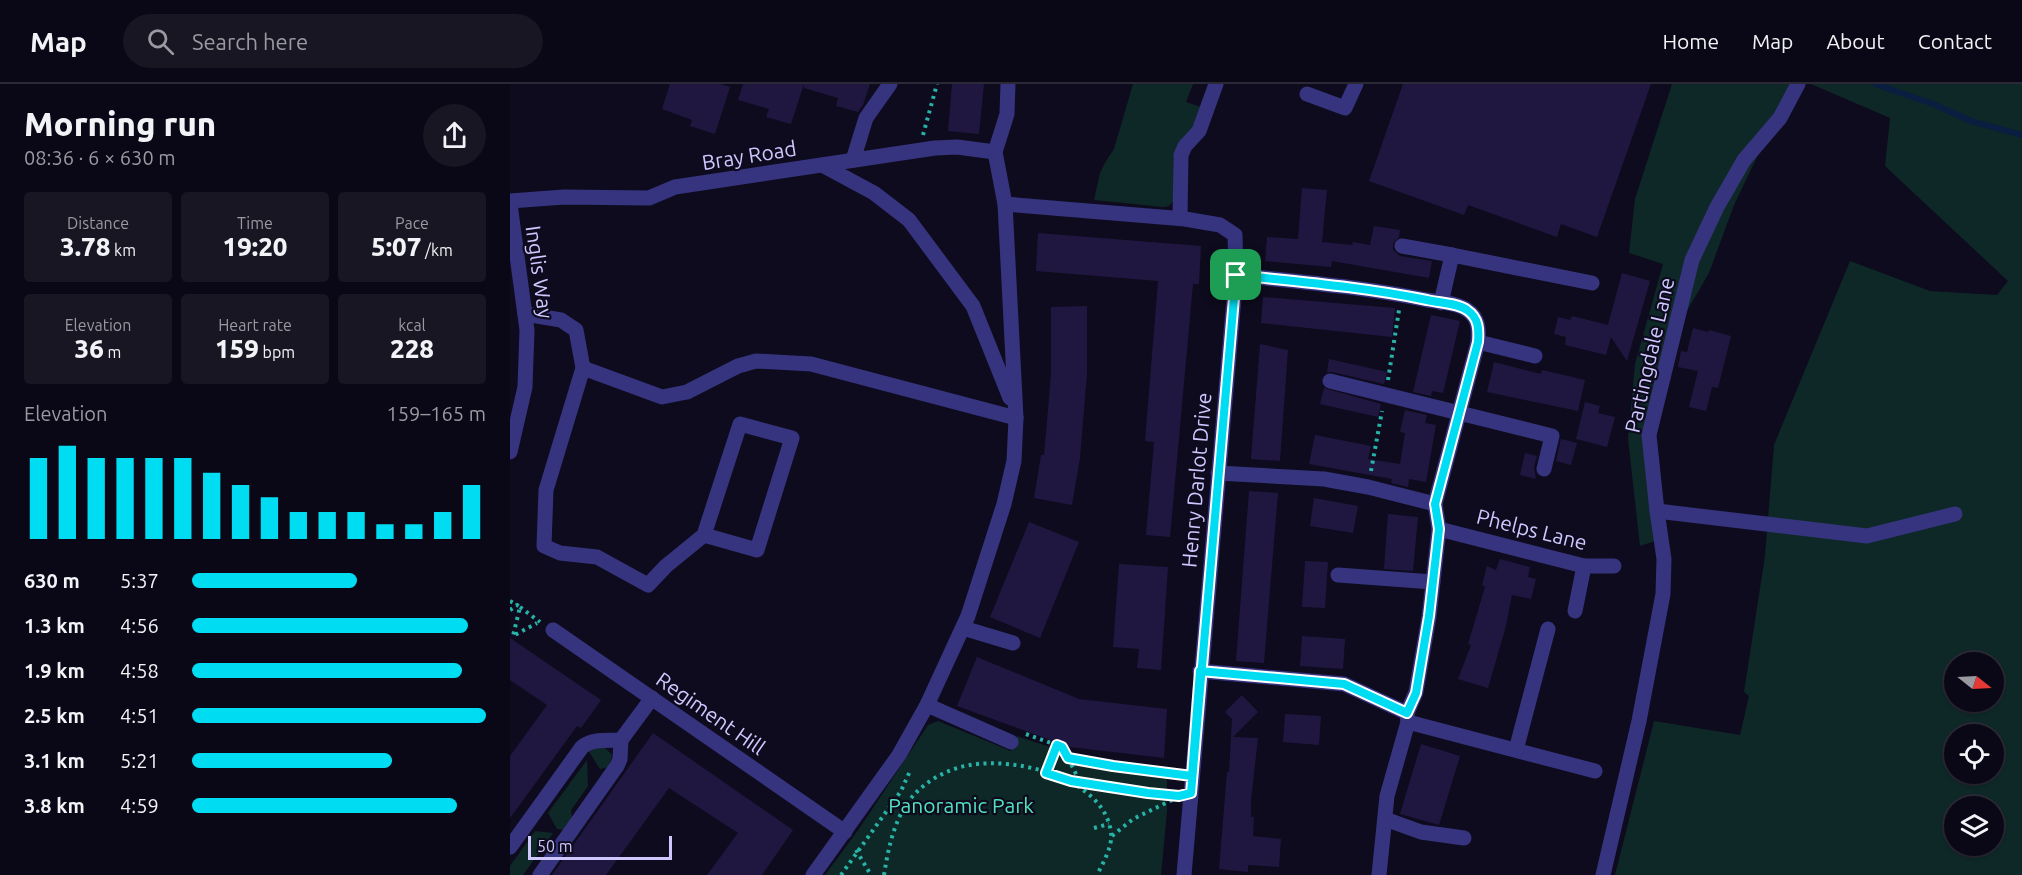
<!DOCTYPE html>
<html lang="en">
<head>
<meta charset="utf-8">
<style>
	:root { --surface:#0a0816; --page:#181623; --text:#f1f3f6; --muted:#999aa1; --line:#2a2935; --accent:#00ddf3 }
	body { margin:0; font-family:Ubuntu,sans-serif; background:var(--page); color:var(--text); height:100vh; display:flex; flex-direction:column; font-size:22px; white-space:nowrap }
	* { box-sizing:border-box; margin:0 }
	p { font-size:20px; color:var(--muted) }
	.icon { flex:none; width:33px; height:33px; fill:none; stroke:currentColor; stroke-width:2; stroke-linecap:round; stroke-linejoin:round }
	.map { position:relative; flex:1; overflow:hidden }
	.details { display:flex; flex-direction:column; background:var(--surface); width:510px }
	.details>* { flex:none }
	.needle { width:39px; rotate:108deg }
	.buttons { position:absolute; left:1434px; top:568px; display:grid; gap:12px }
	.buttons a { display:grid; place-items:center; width:60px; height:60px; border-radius:50%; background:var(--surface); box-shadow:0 2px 4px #0004,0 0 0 2px var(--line); font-size:30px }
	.scale { position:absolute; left:18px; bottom:15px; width:144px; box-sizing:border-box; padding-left:6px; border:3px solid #cec8ff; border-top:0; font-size:16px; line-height:21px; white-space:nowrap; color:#cec8ff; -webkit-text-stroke:4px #0e0b1e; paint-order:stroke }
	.pin { position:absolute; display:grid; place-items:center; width:51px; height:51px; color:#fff; margin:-26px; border-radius:12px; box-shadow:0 3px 9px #0006 }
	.round { display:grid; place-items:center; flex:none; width:63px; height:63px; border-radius:32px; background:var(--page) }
	.headline { display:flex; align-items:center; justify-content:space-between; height:102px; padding:0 24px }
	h1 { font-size:33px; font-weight:800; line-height:45px }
	.metrics { display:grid; grid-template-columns:repeat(3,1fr); gap:9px; height:102px; padding:6px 24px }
	.metrics div { display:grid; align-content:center; border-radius:6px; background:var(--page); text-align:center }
	.metrics b { font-size:26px; font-weight:800 }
	.metrics small { font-size:16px; font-weight:400 }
	.metrics p { font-size:16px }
	.chart { height:168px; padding:12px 24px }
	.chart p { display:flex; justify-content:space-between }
	.chart svg { width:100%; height:108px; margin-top:6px; stroke:var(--accent); stroke-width:6 }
	ul { padding:0 24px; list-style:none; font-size:20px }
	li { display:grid; grid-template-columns:96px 72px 1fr; align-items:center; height:45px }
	li i { height:15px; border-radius:8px; background:var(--accent) }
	header { display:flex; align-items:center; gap:36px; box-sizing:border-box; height:84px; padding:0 30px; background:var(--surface); border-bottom:2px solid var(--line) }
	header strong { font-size:28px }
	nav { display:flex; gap:33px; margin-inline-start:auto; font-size:21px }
	.search { width:420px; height:54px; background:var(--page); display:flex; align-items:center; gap:15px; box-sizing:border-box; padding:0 21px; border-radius:33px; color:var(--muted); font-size:22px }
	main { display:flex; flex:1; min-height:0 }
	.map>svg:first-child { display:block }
	.green { fill:#0e2827; fill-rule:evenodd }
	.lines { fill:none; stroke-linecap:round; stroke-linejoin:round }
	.stream { stroke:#091e40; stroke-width:6 }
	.building { fill:#1f1740 }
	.path { stroke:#28b3a9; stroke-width:4; stroke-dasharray:3 4.5; stroke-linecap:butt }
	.minor { stroke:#36347f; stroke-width:15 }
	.route-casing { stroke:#fff; stroke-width:12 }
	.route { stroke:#00ddf3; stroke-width:8 }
	.labels { text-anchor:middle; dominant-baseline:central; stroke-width:4.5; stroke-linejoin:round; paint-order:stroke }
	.street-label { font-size:21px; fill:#cec8ff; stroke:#0e0b1e }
	.park-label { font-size:21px; fill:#51e3bd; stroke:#0e0b1e }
</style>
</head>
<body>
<header>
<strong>Map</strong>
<div class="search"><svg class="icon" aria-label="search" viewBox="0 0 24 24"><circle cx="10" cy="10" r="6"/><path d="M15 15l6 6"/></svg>Search here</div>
<nav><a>Home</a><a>Map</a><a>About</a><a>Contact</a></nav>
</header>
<main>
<section class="details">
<div class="headline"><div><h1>Morning run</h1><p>08:36 · 6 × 630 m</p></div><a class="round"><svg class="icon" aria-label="share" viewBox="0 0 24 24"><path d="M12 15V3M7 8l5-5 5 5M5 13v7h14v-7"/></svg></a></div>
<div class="metrics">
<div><p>Distance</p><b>3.78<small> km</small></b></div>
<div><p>Time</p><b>19:20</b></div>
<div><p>Pace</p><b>5:07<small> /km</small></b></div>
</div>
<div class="metrics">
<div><p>Elevation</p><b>36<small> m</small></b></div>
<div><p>Heart rate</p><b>159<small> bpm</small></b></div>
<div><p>kcal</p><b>228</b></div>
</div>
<div class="chart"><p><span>Elevation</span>159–165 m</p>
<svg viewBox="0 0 160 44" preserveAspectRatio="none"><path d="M5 44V11M15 44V6M25 44V11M35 44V11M45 44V11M55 44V11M65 44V17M75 44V22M85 44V27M95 44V33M105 44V33M115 44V33M125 44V38M135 44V38M145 44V33M155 44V22"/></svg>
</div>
<ul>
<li><b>630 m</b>5:37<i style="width:56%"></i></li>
<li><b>1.3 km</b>4:56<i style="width:94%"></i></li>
<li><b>1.9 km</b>4:58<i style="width:92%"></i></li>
<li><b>2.5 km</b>4:51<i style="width:100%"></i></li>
<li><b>3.1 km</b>5:21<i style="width:68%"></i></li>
<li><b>3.8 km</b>4:59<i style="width:90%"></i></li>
</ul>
</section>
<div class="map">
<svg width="1512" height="791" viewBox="0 0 1512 791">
	<rect width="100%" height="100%" fill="#0e0b1e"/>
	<g class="green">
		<path d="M623 0H683L676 18 691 23 684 43 665 66 663 76V117L659 122 653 123 584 116 590 89 596 77 604 65Z"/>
		<path d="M1162 0H1282L1224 121 1199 189 1174 232 1144 307 1145 457 1130 462 1118 355 1125 280 1153 180 1119 169 1125 115Z"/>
		<path d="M1301 0H1512V791H1105L1144 637 1230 651 1239 612 1234 608 1255 472 1264 361 1340 177 1420 207 1487 211 1498 197 1375 82 1380 34ZM1444 579H1484V618H1444ZM1444 651H1484V690H1444ZM1444 723H1484V762H1444Z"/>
		<path d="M428 637 501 667 507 652C556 669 606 682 657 685V727L651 791H315L349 745 418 641Z"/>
		<path d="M92 661 102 671 99 683 90 685 78 666Z"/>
		<path d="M77 676 78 702 61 726 62 733 54 746 47 745 38 729Z"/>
		<path d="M25 747 43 749 13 791H0V782Z"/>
	</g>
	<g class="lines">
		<path class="stream" d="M1365 0 1423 20 1461 37 1512 51"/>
	</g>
	<g class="building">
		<path d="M160 0H211L220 3 205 50 180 42 182 36 152 25Z"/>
		<path d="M233 0H294L281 40 256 33 259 25 228 16Z"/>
		<path d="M294 0H360L353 21 348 28 326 22 328 14 294 4Z"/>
		<path d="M442 0H474L469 50 438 47Z"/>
		<path d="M893 0H1141L1087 153 1051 140 1047 153 958 121 954 131 859 97Z"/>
		<path d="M792 104 817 106 812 158 842 161 843 158 860 161 864 142 890 146 889 153 883 160V166L890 172 922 177 919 194 822 177 821 183 755 177 757 153 788 155Z"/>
		<path d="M528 149 691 162 689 200H683L660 453 636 451 644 358 635 357 648 197 526 187Z"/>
		<path d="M1112 189 1140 197 1117 277 1101 253 1096 271 1055 261 1056 253 1044 250 1048 233 1060 236 1062 232 1098 241Z"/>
		<path d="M753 213 885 224 882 253 751 239Z"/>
		<path d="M577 222V289L570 374 562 421 524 414 531 371H534L538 326 541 289V223Z"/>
		<path d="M921 231 950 237 933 309 922 307 921 312 903 308Z"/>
		<path d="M1183 244 1198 248 1199 246 1221 252 1208 304 1202 303 1196 327 1179 323 1188 287 1168 283 1171 267 1177 268Z"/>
		<path d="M750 260 778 266 770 377 741 375Z"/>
		<path d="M819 275 877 288 874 300 822 288H817Z"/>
		<path d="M984 278 1031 290 1032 286 1075 296 1068 327 977 308Z"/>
		<path d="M814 304 871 320 868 333 810 320Z"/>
		<path d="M1075 318 1090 322 1088 329 1105 333 1097 363 1066 355Z"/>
		<path d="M895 326 917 331 915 339 926 341 916 398 899 395 898 403 881 399 882 395 799 380 805 351 861 362 858 375 890 380 895 349 890 348Z"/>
		<path d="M1051 355 1067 359 1061 381 1046 377Z"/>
		<path d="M1015 369 1027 372 1024 383 1026 395 1010 391Z"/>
		<path d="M739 407 768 409 754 579 726 577Z"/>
		<path d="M804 414 848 422 843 449 800 442Z"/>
		<path d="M878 430 908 433 903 487 874 485Z"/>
		<path d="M519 438 569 458 530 554 480 533Z"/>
		<path d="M990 475 1020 483 1018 493 1026 495 1021 515 1002 511 996 542 978 604 948 595 961 561 958 560 975 503 972 501 977 482 986 486Z"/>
		<path d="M795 477 818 478 815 524 792 523Z"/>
		<path d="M609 480 658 483 651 586 627 584 629 565 603 563Z"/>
		<path d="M792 552 835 555 833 585 790 582Z"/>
		<path d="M0 554 91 616 71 644 67 642 0 734V672L37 621 0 596Z"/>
		<path d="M467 573 569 615 657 625 654 674 560 663 447 622Z"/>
		<path d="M732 611 748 628 723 653 748 654 741 717V733H744L743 752 771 755 769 783 738 781V788L709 785 717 688H719L722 635 715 628Z"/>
		<path d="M775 630 811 632 809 661 773 658Z"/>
		<path d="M143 649 283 746 252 791H197L228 749 159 704 96 791H42Z"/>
		<path d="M911 660 950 672 929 741 890 730Z"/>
	</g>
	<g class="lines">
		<g class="path">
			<path d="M413 51 427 0"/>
			<path d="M878 296 889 226"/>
			<path d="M861 387 872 327"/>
			<path d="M0 517 7 521"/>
			<path d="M10 523 30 538"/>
			<path d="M0 526 7 521 10 523 3 552 27 539"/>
			<path d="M516 650 552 663 558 674 603 682 667 690"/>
			<path d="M558 674 570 698"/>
			<path d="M536 689 547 661"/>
			<path d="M561 697 667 712"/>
			<path d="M584 744 599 740"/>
			<path d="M602 752 623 735 664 715"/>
			<path d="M346 766 361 791"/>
			<path d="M331 791 391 707 400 687"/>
			<path d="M374 791C379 760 386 725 411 704 425 692 442 684 460 681 506 673 593 693 601 748 603 762 593 779 587 791"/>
		</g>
		<g class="minor">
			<path d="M797 10 835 24 846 0"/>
			<path d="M343 76 356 34 380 0"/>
			<path d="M312 81 364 109 399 136 463 222 500 314"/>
			<path d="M0 117 54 113 139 114 165 103 425 64 447 63 485 68"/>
			<path d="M0 120 17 246 15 303 0 368"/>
			<path d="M495 120 675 135 710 141 725 151 726 191 674 791"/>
			<path d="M670 134 671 71 675 62 689 47 706 0"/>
			<path d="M892 162 942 171"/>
			<path d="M726 191C791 198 854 203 917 216 929 218 948 219 957 226 969 234 969 245 968 258L925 420 929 445 919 533 906 608 897 629 898 638 877 712 869 791"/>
			<path d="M931 219 942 171 1082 199"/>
			<path d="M15 230 51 236 66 246 73 284 36 406 34 462 50 469 87 473 138 501 156 482 194 451 230 340 282 354 247 466 194 451"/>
			<path d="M968 258 1025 272"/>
			<path d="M73 284 152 313 177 308 228 282 246 277 301 280 506 334"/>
			<path d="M820 297 1042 352 1034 385"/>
			<path d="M708 389 814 395 858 403 925 420"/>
			<path d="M1147 427 1357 452 1445 430"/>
			<path d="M929 445 1074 482H1104"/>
			<path d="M828 491 923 498"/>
			<path d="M1065 527 1074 482"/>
			<path d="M453 544 503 559"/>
			<path d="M43 546 335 748"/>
			<path d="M690 587 834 600 897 629"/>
			<path d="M417 621 501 658"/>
			<path d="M898 638 1085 687"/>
			<path d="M111 656 142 614"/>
			<path d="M1006 666 1038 545"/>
			<path d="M875 735 911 748 954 754"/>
			<path d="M0 763 72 663C83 654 98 657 111 656"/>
			<path d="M30 791 107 682 110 675 111 656"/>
			<path d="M303 791 389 671 417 621 458 532 494 420 504 377 506 334 495 120 485 68 497 30 498 0"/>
			<path d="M1093 791 1129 637 1153 510 1154 475 1147 427 1139 351 1182 176 1207 123 1234 76 1270 34 1288 0"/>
		</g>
	</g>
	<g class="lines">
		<g class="route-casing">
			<path id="route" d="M726 191C710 364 697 537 681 709L669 712 638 709 561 697 536 689 547 661 552 663 558 674 603 682 682 692 690 587 834 600 897 629 906 609 919 532 929 445 925 420 968 258C969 246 969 234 957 226 948 219 929 219 917 216 854 203 791 198 726 191"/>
		</g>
		<use href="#route" class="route"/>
	</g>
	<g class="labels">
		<g class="street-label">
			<text transform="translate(239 71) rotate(-9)">Bray Road</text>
			<text transform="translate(30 188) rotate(82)">Inglis Way</text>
			<text transform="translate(1139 271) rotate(-77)">Partingdale Lane</text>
			<text transform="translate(686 396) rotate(-85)">Henry Darlot Drive</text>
			<text transform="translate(1022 445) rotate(14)">Phelps Lane</text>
			<text transform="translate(201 629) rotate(35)">Regiment Hill</text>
		</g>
		<g class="park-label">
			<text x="451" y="721">Panoramic Park</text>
		</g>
	</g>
</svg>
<div class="buttons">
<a><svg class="needle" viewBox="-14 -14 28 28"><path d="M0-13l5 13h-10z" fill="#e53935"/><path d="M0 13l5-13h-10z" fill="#999aa1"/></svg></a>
<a><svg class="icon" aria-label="locate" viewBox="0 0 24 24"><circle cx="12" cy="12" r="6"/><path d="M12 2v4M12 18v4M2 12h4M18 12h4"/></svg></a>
<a><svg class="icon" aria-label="layers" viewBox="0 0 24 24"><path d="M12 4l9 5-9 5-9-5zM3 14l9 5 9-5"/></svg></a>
</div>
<div class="scale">50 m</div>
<div class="pin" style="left:726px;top:191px;background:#1e9e55"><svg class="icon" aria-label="arrive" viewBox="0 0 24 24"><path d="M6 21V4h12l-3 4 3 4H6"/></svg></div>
</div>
</main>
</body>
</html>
